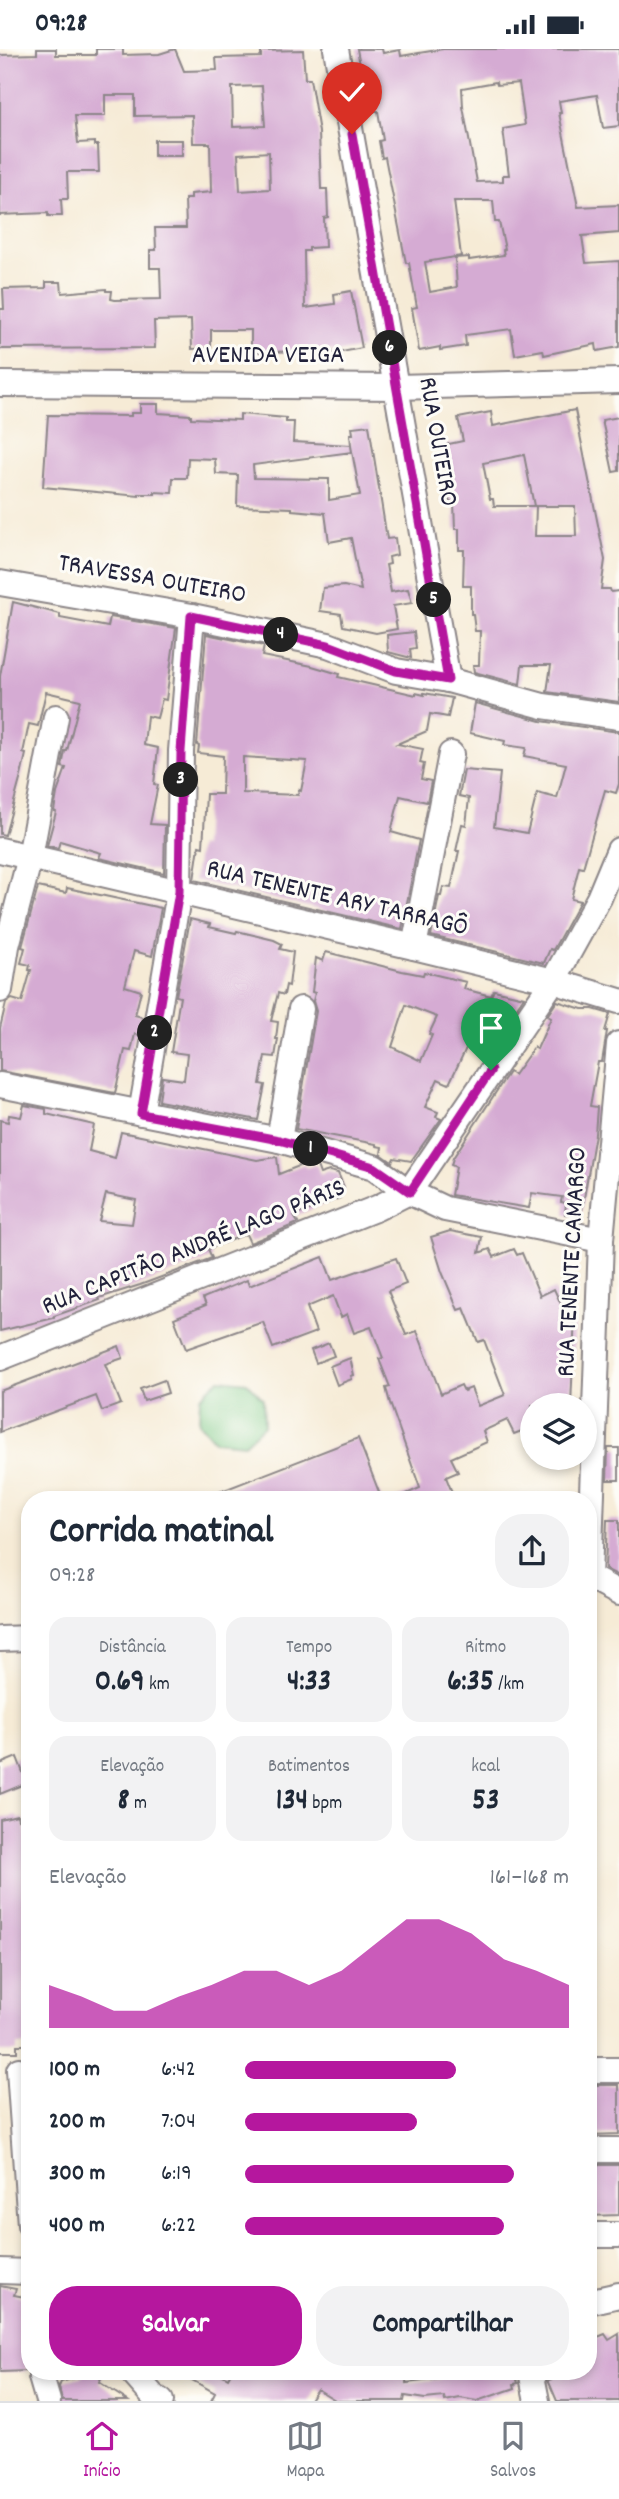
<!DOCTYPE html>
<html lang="pt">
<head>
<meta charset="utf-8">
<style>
	:root { --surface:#fff; --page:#f2f2f3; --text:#1f2937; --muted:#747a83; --line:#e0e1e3; --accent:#b5179e }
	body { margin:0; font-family:Dekko,sans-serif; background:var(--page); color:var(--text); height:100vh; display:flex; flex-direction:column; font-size:26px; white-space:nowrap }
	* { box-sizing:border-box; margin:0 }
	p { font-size:23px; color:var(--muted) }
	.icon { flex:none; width:38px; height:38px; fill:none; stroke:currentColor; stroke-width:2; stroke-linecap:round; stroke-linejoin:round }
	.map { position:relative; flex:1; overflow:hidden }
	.drawer { position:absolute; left:21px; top:1442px; width:576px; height:889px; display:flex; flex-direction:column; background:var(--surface); border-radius:28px; box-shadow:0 4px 10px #0003 }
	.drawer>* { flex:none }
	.fabs { position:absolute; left:520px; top:1344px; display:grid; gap:14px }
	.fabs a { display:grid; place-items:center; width:77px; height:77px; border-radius:50%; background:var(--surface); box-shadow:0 4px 10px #0003; font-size:35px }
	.pin { position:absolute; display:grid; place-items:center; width:60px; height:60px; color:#fff; margin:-72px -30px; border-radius:50% 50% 50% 0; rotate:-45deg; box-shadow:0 0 7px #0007 }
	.pin .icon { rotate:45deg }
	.km { position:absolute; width:35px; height:35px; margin:-18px; border-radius:50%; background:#222; color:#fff; font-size:19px; line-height:35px; text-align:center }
	.round { display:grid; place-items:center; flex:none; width:74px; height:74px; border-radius:28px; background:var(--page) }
	.headline { display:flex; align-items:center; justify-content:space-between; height:119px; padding:0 28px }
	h1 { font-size:38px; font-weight:800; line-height:52px }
	.metrics { display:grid; grid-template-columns:repeat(3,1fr); gap:10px; height:119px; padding:7px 28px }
	.metrics div { display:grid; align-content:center; border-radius:18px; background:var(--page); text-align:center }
	.metrics b { font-size:30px; font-weight:800 }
	.metrics small { font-size:19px; font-weight:400 }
	.metrics p { font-size:19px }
	.chart { height:196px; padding:14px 28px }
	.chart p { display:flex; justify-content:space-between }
	.chart svg { width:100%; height:126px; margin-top:7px; fill:var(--accent); opacity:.7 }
	.primary-button { display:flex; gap:14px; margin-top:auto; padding:14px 28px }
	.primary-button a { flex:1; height:80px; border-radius:28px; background:var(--accent); color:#fff; font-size:28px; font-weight:800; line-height:80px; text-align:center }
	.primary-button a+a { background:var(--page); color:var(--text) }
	ul { padding:0 28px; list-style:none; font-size:23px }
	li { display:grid; grid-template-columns:112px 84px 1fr; align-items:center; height:52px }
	li i { height:18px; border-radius:9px; background:var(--accent) }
	.status { display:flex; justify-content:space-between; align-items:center; height:49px; padding:0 35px; background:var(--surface); direction:ltr }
	.status svg { height:19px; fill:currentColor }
	.menu { display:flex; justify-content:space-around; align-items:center; height:98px; border-top:2px solid var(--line); background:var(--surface); font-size:19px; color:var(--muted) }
	.menu a { display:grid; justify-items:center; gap:4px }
	.menu .active { color:var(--accent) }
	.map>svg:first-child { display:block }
	.green { fill:#7ec986; stroke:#507660; stroke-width:2 }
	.building { fill:#d5abd3; fill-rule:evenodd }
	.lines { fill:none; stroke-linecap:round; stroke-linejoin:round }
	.minor-casing { stroke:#8c8688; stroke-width:28 }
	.minor { stroke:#fff; stroke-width:24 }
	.route-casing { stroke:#fff; stroke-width:14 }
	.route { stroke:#b5179e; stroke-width:9 }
	.labels { text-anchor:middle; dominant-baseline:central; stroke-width:6; stroke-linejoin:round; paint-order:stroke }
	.street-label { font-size:26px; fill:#22223b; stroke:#fdfcf7 }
</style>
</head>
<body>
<div class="status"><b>09:28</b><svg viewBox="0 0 49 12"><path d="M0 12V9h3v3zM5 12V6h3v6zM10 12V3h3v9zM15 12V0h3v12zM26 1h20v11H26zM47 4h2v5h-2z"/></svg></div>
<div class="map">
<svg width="619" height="2352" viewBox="0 0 619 2352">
	<rect width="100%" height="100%" fill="#fdfcf7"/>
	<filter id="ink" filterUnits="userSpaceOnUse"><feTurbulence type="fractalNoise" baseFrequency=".0143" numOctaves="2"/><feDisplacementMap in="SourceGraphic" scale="14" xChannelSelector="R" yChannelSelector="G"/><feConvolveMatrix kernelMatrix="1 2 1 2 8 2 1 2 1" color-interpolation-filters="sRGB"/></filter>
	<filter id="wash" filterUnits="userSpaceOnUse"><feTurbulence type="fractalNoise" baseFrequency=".00686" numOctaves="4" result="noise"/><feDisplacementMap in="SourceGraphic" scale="28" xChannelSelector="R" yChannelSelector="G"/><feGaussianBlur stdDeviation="1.57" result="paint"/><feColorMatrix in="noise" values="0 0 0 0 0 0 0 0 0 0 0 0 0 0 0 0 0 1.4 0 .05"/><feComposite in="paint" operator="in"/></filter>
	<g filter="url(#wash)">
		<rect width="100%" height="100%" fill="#f6ebd6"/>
		<path class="green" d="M219 1330 247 1333 263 1350 264 1376 244 1395 215 1392 199 1374 200 1348Z"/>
		<g id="blocks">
			<g class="building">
				<path d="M37 0H56V6H96V0H123V6L159 5 175 0 184 22 217 21 216 9 261 8V2L303 1 305 30H310L319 83 321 140H327L328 168 324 169 325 198 309 199V202H304L305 259 335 255 334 245 351 242 362 299 332 305V302L251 303V281H211V299L192 300 191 271 154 272 155 299 0 300V260H4L3 240 46 239V233H61L62 244 106 240V242H112L111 250 115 251 161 250 160 219H150V201H156L155 179H186L185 150H191V145L211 143 210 94H193L192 66 135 67V46H105V67H75L78 94 95 93V96H98L99 123H67L68 150H61L62 167H48V164L0 166V6L37 5ZM262 37 265 77 233 78 232 38ZM269 103 270 140 240 142 238 105Z"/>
				<path d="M357 0H382L383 4 400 1 401 7 443 0H619V77L603 79 597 46 559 52 561 64H559L578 158 619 156V184L582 187 586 214 619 212V298L597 302 596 295 544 306 543 301 515 306 511 280 465 286 466 297 440 301V298L419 302 412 259 417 258 409 214H406L385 108 382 109 379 92 383 91 378 62H375L371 41 365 42ZM496 33 497 36 519 34 525 76 503 80 509 126H503V132L477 133 463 58 462 39ZM454 152H493L495 173H499L505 200 503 201 504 206 469 211V208L455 209 457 238 430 243 425 213 461 207Z"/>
				<rect x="154" y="91" width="28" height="16"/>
				<path d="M140 355H158V364L191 366V369L240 371V365L286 369V373H294L293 393 351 396 350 385H353L352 378 369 376 387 490 395 489 397 506 389 508 390 515 386 516 391 543 408 540 412 554 393 557 397 580 376 584 343 577 341 565 320 562 323 539 344 537 361 541 351 489 329 493 325 464 292 461V459L237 457 238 426 216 425 215 410 188 409 187 429H173L172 444 155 443V445H139V447L43 438 48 366 131 367V364H140ZM351 397 360 446 329 451V430L254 429 253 416 352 403Z"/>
				<path d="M575 361 605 511 601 540H610L611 543 619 542V653L547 643 551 616H522L520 635 474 623 473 616H479L480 582H475L473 565H471V537H463L464 501H459V480H455L454 453 450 454 446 439V427L450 426 444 396 463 392 458 369 491 363 493 377ZM524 406 534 457H575L576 487H535L536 457H494L493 450H490L483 414Z"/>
				<path d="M619 368V422L613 423 602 371Z"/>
				<path d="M13 553 60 565V569L108 578 110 568 176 579 166 651 162 650 157 669 147 667 144 696 158 699 154 735 158 736 150 775 165 776 164 824 99 809 101 804 60 792 58 799 47 797 56 763 54 762 57 744 66 719 62 718 65 702H67L80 651 46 643 38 677 29 675 23 704 26 705 21 727 5 786 0 785V627Z"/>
				<path d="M414 583 416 599 410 600 411 609 388 603 387 586Z"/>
				<path d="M206 585 264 597 262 607 312 617 339 625 338 628 416 646V644L424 646V644L452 649 448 668 430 665 427 682 397 695 423 700 420 714 424 715 421 730 431 732 427 753 400 747 391 783 419 791 402 880 194 831 199 797 203 798 206 745H222L223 707 198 704 199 697 197 696ZM243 708 307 712 301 742 299 741 298 746 243 744Z"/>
				<path d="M475 654 541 672 619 683V735L616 744 605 741 583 819 579 818 571 850 580 852 553 901 550 900 544 914 431 887 439 847H441L443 838 451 839 459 802H456L462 775 466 776 469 749 459 747 464 721 500 724 494 778 527 784 537 744 557 749 566 715 524 707 526 699 504 696 505 692 470 684Z"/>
				<path d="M38 838 66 844 67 839 161 859 152 907 134 902 125 937 141 942 135 966 142 968 139 986 135 985 131 1002 125 1001 115 1044 0 1022V979L6 954 12 950 22 953 31 921H29L30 916 21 914 25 899 22 898Z"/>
				<path d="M190 870 210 875 209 878 236 884 237 882 274 891 282 895 280 900 293 903 289 937 286 936 284 946 278 944 271 972 278 973 276 990H278L275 1008 265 1007 260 1035 265 1036 258 1071 159 1052 162 1028 184 1031 187 1005 171 1003 180 948 176 947Z"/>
				<path d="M326 903 402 922 423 926 424 923 466 933 464 940 491 947 494 941 524 948 484 1007 467 997 449 1035 438 1030 425 1058 438 1063 436 1068 441 1070 411 1112 394 1109 392 1113 381 1105 382 1098 376 1097V1095L296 1080 316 962 313 952 315 944 312 943 316 909 323 912ZM406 956 437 968 429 985 432 986 421 1012 392 998Z"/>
				<path d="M557 952 582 960H593L610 965 605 982H607L602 1013H598L590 1057 597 1058 595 1085 581 1167 565 1165 566 1154 561 1153 562 1148 532 1144 529 1159 451 1146 456 1118 451 1116 453 1109 509 1023 514 1026 534 998 537 1000 551 969 547 967Z"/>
				<path d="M24 1056 46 1060V1065L94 1076 89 1102 115 1109 121 1083 257 1111 277 1108 279 1125 304 1115 306 1119 314 1116 317 1117 320 1125 329 1122 338 1124 344 1138 336 1141 340 1149 294 1167 298 1174 250 1194 246 1185 208 1200 212 1209 140 1236 99 1249 100 1251 54 1267V1269L0 1282V1071L8 1073 9 1066 21 1068ZM106 1145 136 1151 132 1175 99 1172Z"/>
				<path d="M450 1182 482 1188 479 1204 490 1200 494 1208 514 1200 517 1206 522 1204 540 1247 554 1240 567 1268 575 1265 571 1356H532V1378L514 1385 507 1371 483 1382 487 1393 451 1409 458 1423 446 1428 455 1451H393L420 1439 390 1354 386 1339 390 1338 379 1310 383 1309 371 1278 354 1284 347 1265 341 1268 333 1247 307 1258 316 1283 273 1299 263 1273 186 1300 174 1269 206 1256 203 1249 247 1231 249 1237 323 1208 332 1231 396 1209 406 1235 388 1242 406 1286 417 1282 441 1345 461 1336 464 1342 471 1339 478 1357 505 1346 484 1291 478 1293 464 1259 458 1261 442 1223 431 1188Z"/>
				<path d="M329 1294 334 1307 316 1314 311 1301Z"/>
				<path d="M119 1297 123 1309 105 1315 121 1355 102 1362 96 1347 0 1383V1342Z"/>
				<path d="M350 1309 354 1326 351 1327 352 1330 337 1336 330 1317Z"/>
				<path d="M164 1331 168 1344 144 1352 140 1340Z"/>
				<path d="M358 1389 382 1451H201V1450Z"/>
				<path d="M608 1399H619V1431H607Z"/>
				<path d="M607 1471H619V1527L605 1520Z"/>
				<path d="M17 1708 27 1734 0 1745V1715Z"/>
				<path d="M17 1766 18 1770 23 1769 30 1807V1983H28V1996H17V2003H0V1770Z"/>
				<path d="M588 2036H619V2085L588 2086Z"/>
				<path d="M588 2116H619V2166L588 2167Z"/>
				<path d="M0 2237 16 2240 14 2246 30 2249V2288L25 2287 27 2322 0 2323Z"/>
				<path d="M605 2285 609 2291 619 2285V2352H557L548 2331 552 2330 551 2322H588V2292Z"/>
				<path d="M83 2322H105L99 2333 128 2352H62L59 2338 61 2333 83 2327Z"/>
				<path d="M176 2322H216L228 2329 232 2322H303L320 2325V2322H407L406 2334 441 2330 439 2322H514L518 2334 514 2335 515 2339 477 2352 460 2349 445 2352 444 2348 425 2350 405 2347 404 2352H337L317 2340 309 2352H211L215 2344Z"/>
			</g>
		</g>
	</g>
	<g filter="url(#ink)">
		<use href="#blocks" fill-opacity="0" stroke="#8c8688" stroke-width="2"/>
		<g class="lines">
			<g class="minor-casing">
				<g id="minor">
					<path d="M336 0 448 631"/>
					<path d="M0 335 397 338 619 332"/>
					<path d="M0 534 192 567 328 596 396 622 448 631 543 657 619 668"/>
					<path d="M0 801 414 898 553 932 619 952"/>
					<path d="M414 898 451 705"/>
					<path d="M0 941 7 897 30 808 56 668"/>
					<path d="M619 995 601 1191 589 1528 619 1544"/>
					<path d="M0 1036 279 1091 374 1118 409 1143 445 1160 601 1191"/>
					<path d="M141 1064 179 843 181 702 192 567"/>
					<path d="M279 1091 301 960"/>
					<path d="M409 1143 553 932 599 849 619 801"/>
					<path d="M0 1309 377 1159 409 1143"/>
					<path d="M0 1590 30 1589"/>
					<path d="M19 2021 30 2176"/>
					<path d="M588 2021H619"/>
					<path d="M588 2101H619"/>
					<path d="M588 2186H619"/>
					<path d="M0 2222 30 2223"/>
					<path d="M588 2253 619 2246"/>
					<path d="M42 2322 41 2328 48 2352"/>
					<path d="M131 2322 153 2347 161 2352"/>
					<path d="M531 2322 537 2352"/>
				</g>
			</g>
			<use href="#minor" class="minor"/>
		</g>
	</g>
	<g class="lines" filter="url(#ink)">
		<g class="route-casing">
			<path id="route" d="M352 85 448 631 396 622 328 596 191 567 181 702 179 843 141 1065 279 1091 374 1118 410 1143 491 1021"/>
		</g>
		<use href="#route" class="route"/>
	</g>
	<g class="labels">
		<g class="street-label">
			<text x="268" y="307">AVENIDA VEIGA</text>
			<text transform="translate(437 393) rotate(80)">RUA OUTEIRO</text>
			<text transform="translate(152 531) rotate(10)">TRAVESSA OUTEIRO</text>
			<text transform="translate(337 850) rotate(13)">RUA TENENTE ARY TARRAGÔ</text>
			<text transform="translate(194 1199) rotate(-22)">RUA CAPITÃO ANDRÉ LAGO PÁRIS</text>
			<text transform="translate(573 1213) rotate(-87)">RUA TENENTE CAMARGO</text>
		</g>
	</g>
</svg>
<div class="fabs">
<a><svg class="icon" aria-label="layers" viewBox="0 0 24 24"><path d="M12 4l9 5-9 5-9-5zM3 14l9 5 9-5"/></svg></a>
</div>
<div class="pin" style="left:491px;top:1021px;background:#1e9e55"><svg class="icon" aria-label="arrive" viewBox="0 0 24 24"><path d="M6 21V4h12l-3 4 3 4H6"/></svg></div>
<div class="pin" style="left:352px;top:85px;background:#d93025"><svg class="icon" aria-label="check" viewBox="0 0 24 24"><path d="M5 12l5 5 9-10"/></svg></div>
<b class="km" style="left:311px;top:1100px">1</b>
<b class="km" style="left:155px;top:984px">2</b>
<b class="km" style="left:181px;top:731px">3</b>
<b class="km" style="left:281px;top:586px">4</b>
<b class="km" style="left:434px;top:551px">5</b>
<b class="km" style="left:390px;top:299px">6</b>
<section class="drawer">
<div class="headline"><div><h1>Corrida matinal</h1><p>09:28</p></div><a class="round"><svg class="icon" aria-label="share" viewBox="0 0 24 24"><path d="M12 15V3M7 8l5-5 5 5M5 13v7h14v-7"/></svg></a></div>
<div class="metrics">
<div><p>Distância</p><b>0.69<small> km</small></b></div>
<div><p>Tempo</p><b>4:33</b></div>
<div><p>Ritmo</p><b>6:35<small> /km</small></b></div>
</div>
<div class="metrics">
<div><p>Elevação</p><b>8<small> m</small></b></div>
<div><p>Batimentos</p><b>134<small> bpm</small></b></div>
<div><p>kcal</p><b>53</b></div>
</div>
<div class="chart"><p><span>Elevação</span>161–168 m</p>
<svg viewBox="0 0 160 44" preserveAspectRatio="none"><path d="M0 44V29L10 33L20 38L30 38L40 33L50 29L60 24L70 24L80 29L90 24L100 15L110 6L120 6L130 11L140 20L150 24L160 29V44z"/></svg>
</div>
<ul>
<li><b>100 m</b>6:42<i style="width:65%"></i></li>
<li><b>200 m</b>7:04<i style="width:53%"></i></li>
<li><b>300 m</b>6:19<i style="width:83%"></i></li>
<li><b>400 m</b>6:22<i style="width:80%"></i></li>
</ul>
<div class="primary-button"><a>Salvar</a><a>Compartilhar</a></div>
</section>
</div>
<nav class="menu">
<a class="active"><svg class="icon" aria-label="home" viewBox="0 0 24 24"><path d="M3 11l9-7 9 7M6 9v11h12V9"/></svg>Início</a>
<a><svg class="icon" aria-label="map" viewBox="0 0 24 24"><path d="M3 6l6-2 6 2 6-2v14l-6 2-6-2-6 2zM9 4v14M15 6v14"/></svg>Mapa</a>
<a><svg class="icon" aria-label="saved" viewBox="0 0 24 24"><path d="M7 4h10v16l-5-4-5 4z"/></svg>Salvos</a>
</nav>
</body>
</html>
